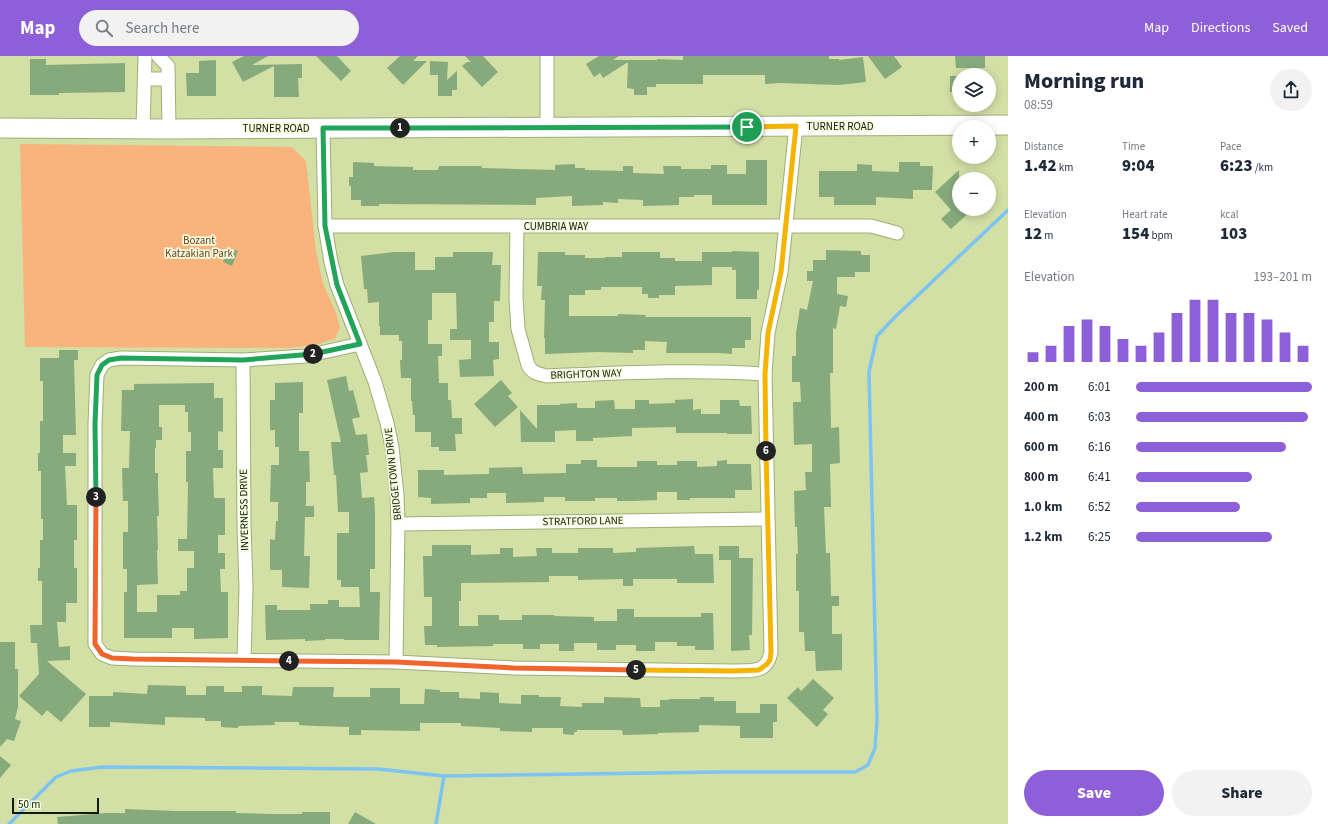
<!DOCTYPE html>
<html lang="en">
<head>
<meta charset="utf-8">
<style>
	:root { --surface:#fff; --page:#f2f2f3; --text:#1f2937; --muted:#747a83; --accent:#8d5fd9 }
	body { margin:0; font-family:"Source Sans 3",sans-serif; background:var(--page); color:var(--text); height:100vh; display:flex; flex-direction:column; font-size:15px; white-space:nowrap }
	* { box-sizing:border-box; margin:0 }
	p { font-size:13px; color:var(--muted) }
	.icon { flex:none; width:22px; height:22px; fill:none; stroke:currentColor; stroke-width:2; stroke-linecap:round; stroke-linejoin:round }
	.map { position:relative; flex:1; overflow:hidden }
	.panel { display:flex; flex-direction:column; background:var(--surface); width:320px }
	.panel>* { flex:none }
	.buttons { position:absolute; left:952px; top:12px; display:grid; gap:8px }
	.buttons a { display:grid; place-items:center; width:44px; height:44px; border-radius:50%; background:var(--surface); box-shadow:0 2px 10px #0003; font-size:20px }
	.scale { position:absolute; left:12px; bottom:10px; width:87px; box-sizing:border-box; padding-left:4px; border:2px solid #151904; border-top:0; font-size:11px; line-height:14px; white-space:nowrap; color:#151904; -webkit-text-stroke:3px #f5fcdf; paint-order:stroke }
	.pin { position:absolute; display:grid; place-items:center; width:34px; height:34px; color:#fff; margin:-17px; border:2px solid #fff; border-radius:50%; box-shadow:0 1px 4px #0007 }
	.km { position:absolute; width:20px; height:20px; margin:-10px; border-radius:50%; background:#222; color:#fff; font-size:11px; line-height:20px; text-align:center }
	.round { display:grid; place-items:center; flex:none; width:42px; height:42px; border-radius:21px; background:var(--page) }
	.summary { display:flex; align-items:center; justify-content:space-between; height:68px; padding:0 16px }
	h1 { font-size:22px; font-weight:800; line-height:30px }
	.metrics { display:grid; grid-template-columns:repeat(3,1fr); gap:6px; height:68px; padding:4px 16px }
	.metrics div { display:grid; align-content:center }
	.metrics b { font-size:17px; font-weight:800 }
	.metrics small { font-size:11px; font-weight:400 }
	.metrics p { font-size:11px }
	.chart { height:112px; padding:8px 16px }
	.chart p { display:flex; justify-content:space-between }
	.chart svg { width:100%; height:72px; margin-top:4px; stroke:var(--accent); stroke-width:6 }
	.action { display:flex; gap:8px; margin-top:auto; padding:8px 16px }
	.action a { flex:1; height:46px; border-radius:24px; background:var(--accent); color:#fff; font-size:16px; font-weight:800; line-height:46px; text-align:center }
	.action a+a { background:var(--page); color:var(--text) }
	ul { padding:0 16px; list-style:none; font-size:13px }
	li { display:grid; grid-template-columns:64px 48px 1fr; align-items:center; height:30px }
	li i { height:10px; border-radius:5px; background:var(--accent) }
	header { display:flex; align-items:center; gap:24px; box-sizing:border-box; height:56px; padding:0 20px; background:var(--accent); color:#fff }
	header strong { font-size:19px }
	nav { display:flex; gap:22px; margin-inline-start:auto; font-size:14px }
	.search { width:280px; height:36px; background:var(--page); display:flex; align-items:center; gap:10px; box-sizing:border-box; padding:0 14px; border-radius:22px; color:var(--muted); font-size:15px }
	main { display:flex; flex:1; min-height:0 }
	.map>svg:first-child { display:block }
	.green { fill:#f9b37d }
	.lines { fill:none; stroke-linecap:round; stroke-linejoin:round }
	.stream { stroke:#7dc4f3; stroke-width:3.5 }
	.building { fill:#87aa7c; fill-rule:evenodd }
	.minor-casing { stroke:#a1ad75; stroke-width:15 }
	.secondary-casing { stroke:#a1ad75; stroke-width:21 }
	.minor { stroke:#fff; stroke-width:13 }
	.secondary { stroke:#fff; stroke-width:19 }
	.split-1-casing { stroke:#fff; stroke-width:8 }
	.split-2-casing { stroke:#fff; stroke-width:8 }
	.split-3-casing { stroke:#fff; stroke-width:8 }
	.split-4-casing { stroke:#fff; stroke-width:8 }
	.split-5-casing { stroke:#fff; stroke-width:8 }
	.split-6-casing { stroke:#fff; stroke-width:8 }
	.split-7-casing { stroke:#fff; stroke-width:8 }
	.split-1 { stroke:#22a559; stroke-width:5 }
	.split-2 { stroke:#22a559; stroke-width:5 }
	.split-3 { stroke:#22a559; stroke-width:5 }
	.split-4 { stroke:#f0652b; stroke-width:5 }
	.split-5 { stroke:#f0652b; stroke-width:5 }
	.split-6 { stroke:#f5b400; stroke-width:5 }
	.split-7 { stroke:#f5b400; stroke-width:5 }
	.labels { text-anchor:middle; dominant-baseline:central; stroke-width:3.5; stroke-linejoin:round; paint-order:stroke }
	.street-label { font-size:11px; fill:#151904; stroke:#f5fcdf }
	.park-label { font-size:11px; fill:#6c411e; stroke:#f5fcdf }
</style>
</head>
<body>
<header>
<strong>Map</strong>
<div class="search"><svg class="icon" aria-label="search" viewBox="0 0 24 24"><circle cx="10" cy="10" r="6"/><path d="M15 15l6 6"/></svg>Search here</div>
<nav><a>Map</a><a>Directions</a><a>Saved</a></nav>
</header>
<main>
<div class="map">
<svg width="1008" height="768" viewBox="0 0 1008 768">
	<rect width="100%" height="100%" fill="#d2dfa5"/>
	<path class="green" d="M20 88 292 91 306 105 316 195 323 228 336 257 340 272 335 283 314 289 289 292 25 291Z"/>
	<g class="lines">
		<g class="stream">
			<path d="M9 768 56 721 71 715 102 711 378 713 444 720 724 716H855L868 709 875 692 877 664 869 316 877 280 896 260 1008 154"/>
			<path d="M436 768 444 720"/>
		</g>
	</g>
	<g class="building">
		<path d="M244 0H268L252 9 302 8V22H298L299 41H274V10L243 26 232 6Z"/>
		<path d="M316 0H337L351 15 341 25Z"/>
		<path d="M400 0H418L413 5H427L403 29 387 12Z"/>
		<path d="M465 0H483L498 16 482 31 462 10 467 6H471Z"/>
		<path d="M599 0H619L613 4H657V3L683 4V0H829V3H839V4L863 1 866 26 839 29 780 27 765 28V19H703V28H656V31H647V39H634V33L627 32 628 6 603 22 600 17 594 21 586 8Z"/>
		<path d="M868 0H894L902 11 885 23Z"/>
		<path d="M955 0H985V12H956Z"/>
		<path d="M30 3H46V9L125 7V36L59 37V39H30Z"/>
		<path d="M216 4V40H187L186 17H199V5Z"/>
		<path d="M430 5 448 6 447 24 457 15V34H452V40H438V19H430Z"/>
		<rect x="950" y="20" width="9" height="16"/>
		<path d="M746 104H767V149H712V139H694V141H679V149L643 150V144L618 143V147L603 146V149L572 150V140L536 142V149L379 148V150H361V144H351V130H349V121H353V106L374 107V110L413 111V114H438L439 110H482V112L555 114V109L575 108V112H585V114L623 115V110H633V117L664 118 663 110H681V113H711V109H727V118H746Z"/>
		<path d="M899 106H920V110H933L932 134H913V143L876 141V149H834V141H819V115H857V108L872 109V115L899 116Z"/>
		<path d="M959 114V153H973L951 173 941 163 951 154 935 136Z"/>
		<path d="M229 192 238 195 232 210 223 206Z"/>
		<path d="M826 194 861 195V199H870V216H855V221H837V238L848 240 846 251 840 250 836 273 833 272V317H830L831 372 839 371 840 407 830 408 831 451H824L826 497H830L831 540H839V550H832V578H842V614L816 615 815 595H805L804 576H799V535H796V498H798L797 471H795L794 435 806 434 805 416H812V388L794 389 793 346H801L800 326H792V300H796V277L800 252 807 254 813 225H807V215H813V204H826Z"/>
		<path d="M732 195 759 196V234H757V243H736V214H732V211H712V229L675 230V239H659V242H648V238H642V231H601V234H585V239H569V260H618V258L646 259 645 261H751V284H745V292H732V298L718 297H666L667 286 645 285V294H633V297L598 296 545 298V282H544L545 244H541L542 230H537L538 196H565V199H585V202H605V201H622V196H660V202H675V205H702V196H732Z"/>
		<path d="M394 196H415V214H435V201H453V196H493L492 209H501L500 245H494V266H489V286H499V303L493 304 494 320 460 321 459 304 471 303V284H450V273H457L456 237H432V264H428V288H442V300H438L439 327H448V344H451L452 362H462V378H455L456 395H439V391H431V376H415V359H413L412 345H411V322H401L400 304H402V285H399V279H380V270H379V246L368 247 367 233H364L361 200Z"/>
		<path d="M59 294H78V304H74L76 379H63V397H76V410H65L67 449H77V484H74V512H77V547H66V566H57L59 591 70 590V604L47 605 86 638 61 666 47 654 42 660 19 640 39 618 37 587H31L30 569H42V525H38V512H40V484H43V463H41V415H38V397H40V365H43V325H40V302H59Z"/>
		<path d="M346 320 349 335 353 334 360 361 352 363 356 379 367 378 369 399H366L368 416 360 417 362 442 374 441 375 456V513H370V536H380L379 584H344V583H325V584L305 585V583L266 584 265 549H277V554H310V548H328V544H339V551H360L359 531H341V524H337V477H349V456H338L336 419H334L331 386H341L327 324Z"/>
		<path d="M501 324 512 337 508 340 518 351 495 371 474 348Z"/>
		<path d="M303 326V357H299V395H309L310 426H306V450H314V461H305L304 500H310L309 532 282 531V514H270V483L275 484 276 465H278V446H270L271 409H279V391H275V374H270V344H275V327Z"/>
		<path d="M214 327V342H223V376L218 375V394H223V412H213L214 442H225V479H218V497H225V513H220L221 536H228V582L194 583V572H172V582H124V536H127V513H123V476H128V445H123L122 412H129L130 375H121L122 334H134V328ZM159 349H185V356H188V376H191V395H186V426H188L187 483H178V495H194V512H187V535H180V539H157V556H137V529L158 528 157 494H158L157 460H159L158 429V417H155V392H156V384H162V371H159Z"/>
		<path d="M693 343V354L701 353V358H720V344H739L740 350H751L752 378H727V377H676V371L632 372V380L593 382V385H576V374L555 375V386H521L520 354 537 373V349H560V348L577 347V352H595V345L614 344 615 353H635V344H649V348L675 347V344Z"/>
		<path d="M581 404H597V411H637V405H657V409H677V405H697V411L717 410V405L727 404V408H751L752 434H735V442H690V444H677V436H657V444L634 445H617V442H595V445H565V441H544V446L506 447V437H487V442H470V447L431 448V442L418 441V414H444V419L489 418V412L522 411 523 418 566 417V408H581Z"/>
		<path d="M432 489H471V499L500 498V492H513V501L537 500 536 492H552V497H578V492H613V497L636 496V492L694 490 695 498H713L714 527H677V523H633V530H623V523L578 524V520H549V526L461 527V545H459V570H478V559H499V564H522V559H554V560L594 561V565H617V553H634V561H701V557H713L714 594H695V590H677V586H655V595H636V589H616V594H597V587H574V595H559V588H540V593H523V588H493V590L437 591V589H425L424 570H432V541H424L423 500H432Z"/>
		<path d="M719 490H739V502H753L752 579H749L750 594 731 595V504H719Z"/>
		<path d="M0 586H15V613H18V651L15 663 21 665 14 685 7 683 0 691Z"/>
		<path d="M813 623 834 642 823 654 828 658 817 671 787 642 798 631 801 635Z"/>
		<path d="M148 629 186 630V639H206V630H224V636H242V630H262V639L292 640 293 631H334L333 641H370V632H400V648H424L425 633 440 634V636H459V642L480 643V636L499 637V647L521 648V639H539V641H561L560 650 582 651V647H604V641L640 642 641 651H660V644H669V643H700V641H714V645H736V657H760V648H777V666H773V682H740V670L699 669V676L658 677V678L623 679 622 674H577V676H574V679L563 678V672H532V676L500 675V672L461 670V667H420V675L361 674V679H349V671L315 670 299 669V666H274L275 669 238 670V672L221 671V665H205V662L165 661V669L110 666V671H89V640H113V636L147 638Z"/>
		<path d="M0 700 11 709 0 722Z"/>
		<path d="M125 753 175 755H236V757L271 758H302V756H330V768H58L57 761 105 757H125Z"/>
		<path d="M355 756 376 768H348Z"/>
	</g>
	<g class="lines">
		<g class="minor-casing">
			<g id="minor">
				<path d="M158 0 168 10 169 73"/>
				<path d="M547 0V72"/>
				<path d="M145 23H168"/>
				<path d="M323 72 325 170 331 206 337 229 375 326 387 367 392 391 397 439 398 468 396 606"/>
				<path d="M143 73 145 0"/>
				<path d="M325 170H871L897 177"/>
				<path d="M517 170 516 242 518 273 528 309C532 317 538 318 547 320 619 317 692 313 765 318"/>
				<path d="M360 288 306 300 243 304 121 302 109 304 102 309 97 319 95 368V588L102 598 112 602 133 603 396 606 513 612 734 615C752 614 767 618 771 596L765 318 768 277 781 216 796 70"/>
				<path d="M243 304 244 469 246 532 244 604"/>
				<path d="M398 468 767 463"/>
			</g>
		</g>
		<g class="secondary-casing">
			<path id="secondary" d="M0 72 169 73 1008 69"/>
		</g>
		<use href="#minor" class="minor"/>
		<use href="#secondary" class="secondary"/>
	</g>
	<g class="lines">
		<g class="split-1-casing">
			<path id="split-1" d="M400 72 747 71"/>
		</g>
		<g class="split-2-casing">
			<path id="split-2" d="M313 298 360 288 337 229 325 170 323 72H400"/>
		</g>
		<g class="split-3-casing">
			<path id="split-3" d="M96 441 95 368 97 319 102 309 109 304 121 302 243 304 313 298"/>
		</g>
		<g class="split-4-casing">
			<path id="split-4" d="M96 441 95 588 102 598 112 602 133 603 289 605"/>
		</g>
		<g class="split-5-casing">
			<path id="split-5" d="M289 605 396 606 514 612 636 614"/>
		</g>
		<g class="split-6-casing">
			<path id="split-6" d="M636 614 734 615 759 614 767 608 770 604 771 596 766 395"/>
		</g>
		<g class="split-7-casing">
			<path id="split-7" d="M747 71 796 70 781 216 768 277 765 318 766 395"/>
		</g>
		<use href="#split-1" class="split-1"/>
		<use href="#split-2" class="split-2"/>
		<use href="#split-3" class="split-3"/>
		<use href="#split-4" class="split-4"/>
		<use href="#split-5" class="split-5"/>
		<use href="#split-6" class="split-6"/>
		<use href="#split-7" class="split-7"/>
	</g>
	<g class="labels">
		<g class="street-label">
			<text x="840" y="70">TURNER ROAD</text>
			<text x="276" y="72">TURNER ROAD</text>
			<text x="556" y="170">CUMBRIA WAY</text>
			<text transform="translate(586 318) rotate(-2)">BRIGHTON WAY</text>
			<text transform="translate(393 418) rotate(-96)">BRIDGETOWN DRIVE</text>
			<text transform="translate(244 454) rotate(-91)">INVERNESS DRIVE</text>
			<text transform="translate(583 465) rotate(-1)">STRATFORD LANE</text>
		</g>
		<g class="park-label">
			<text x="199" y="184">Bozant<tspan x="199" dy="13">Katzakian Park</tspan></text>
		</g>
	</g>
</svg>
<div class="buttons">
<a><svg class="icon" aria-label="layers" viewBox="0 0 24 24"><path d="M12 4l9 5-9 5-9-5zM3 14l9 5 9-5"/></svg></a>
<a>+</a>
<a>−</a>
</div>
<div class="scale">50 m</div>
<div class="pin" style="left:747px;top:71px;background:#1e9e55"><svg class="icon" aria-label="arrive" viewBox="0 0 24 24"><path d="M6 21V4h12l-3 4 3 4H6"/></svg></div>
<b class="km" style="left:400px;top:72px">1</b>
<b class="km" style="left:313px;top:298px">2</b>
<b class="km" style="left:96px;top:441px">3</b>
<b class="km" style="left:289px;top:605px">4</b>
<b class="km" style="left:636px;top:614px">5</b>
<b class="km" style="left:766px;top:395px">6</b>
</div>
<section class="panel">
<div class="summary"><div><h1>Morning run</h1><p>08:59</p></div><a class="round"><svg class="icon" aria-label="share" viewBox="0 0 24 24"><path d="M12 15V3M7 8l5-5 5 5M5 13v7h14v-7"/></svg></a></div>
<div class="metrics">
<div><p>Distance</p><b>1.42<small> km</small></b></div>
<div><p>Time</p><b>9:04</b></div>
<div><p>Pace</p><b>6:23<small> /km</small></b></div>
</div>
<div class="metrics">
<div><p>Elevation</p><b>12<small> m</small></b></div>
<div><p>Heart rate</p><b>154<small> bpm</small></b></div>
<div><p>kcal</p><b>103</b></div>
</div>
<div class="chart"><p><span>Elevation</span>193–201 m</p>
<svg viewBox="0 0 160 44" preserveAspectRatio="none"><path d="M5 44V38M15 44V34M25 44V22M35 44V18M45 44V22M55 44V30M65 44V34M75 44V26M85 44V14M95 44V6M105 44V6M115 44V14M125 44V14M135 44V18M145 44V26M155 44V34"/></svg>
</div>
<ul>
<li><b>200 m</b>6:01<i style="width:100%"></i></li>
<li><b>400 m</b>6:03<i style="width:98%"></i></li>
<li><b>600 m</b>6:16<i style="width:85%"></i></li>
<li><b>800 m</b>6:41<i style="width:66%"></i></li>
<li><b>1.0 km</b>6:52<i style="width:59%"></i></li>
<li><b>1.2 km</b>6:25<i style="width:77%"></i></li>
</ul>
<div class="action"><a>Save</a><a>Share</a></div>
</section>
</main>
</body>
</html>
